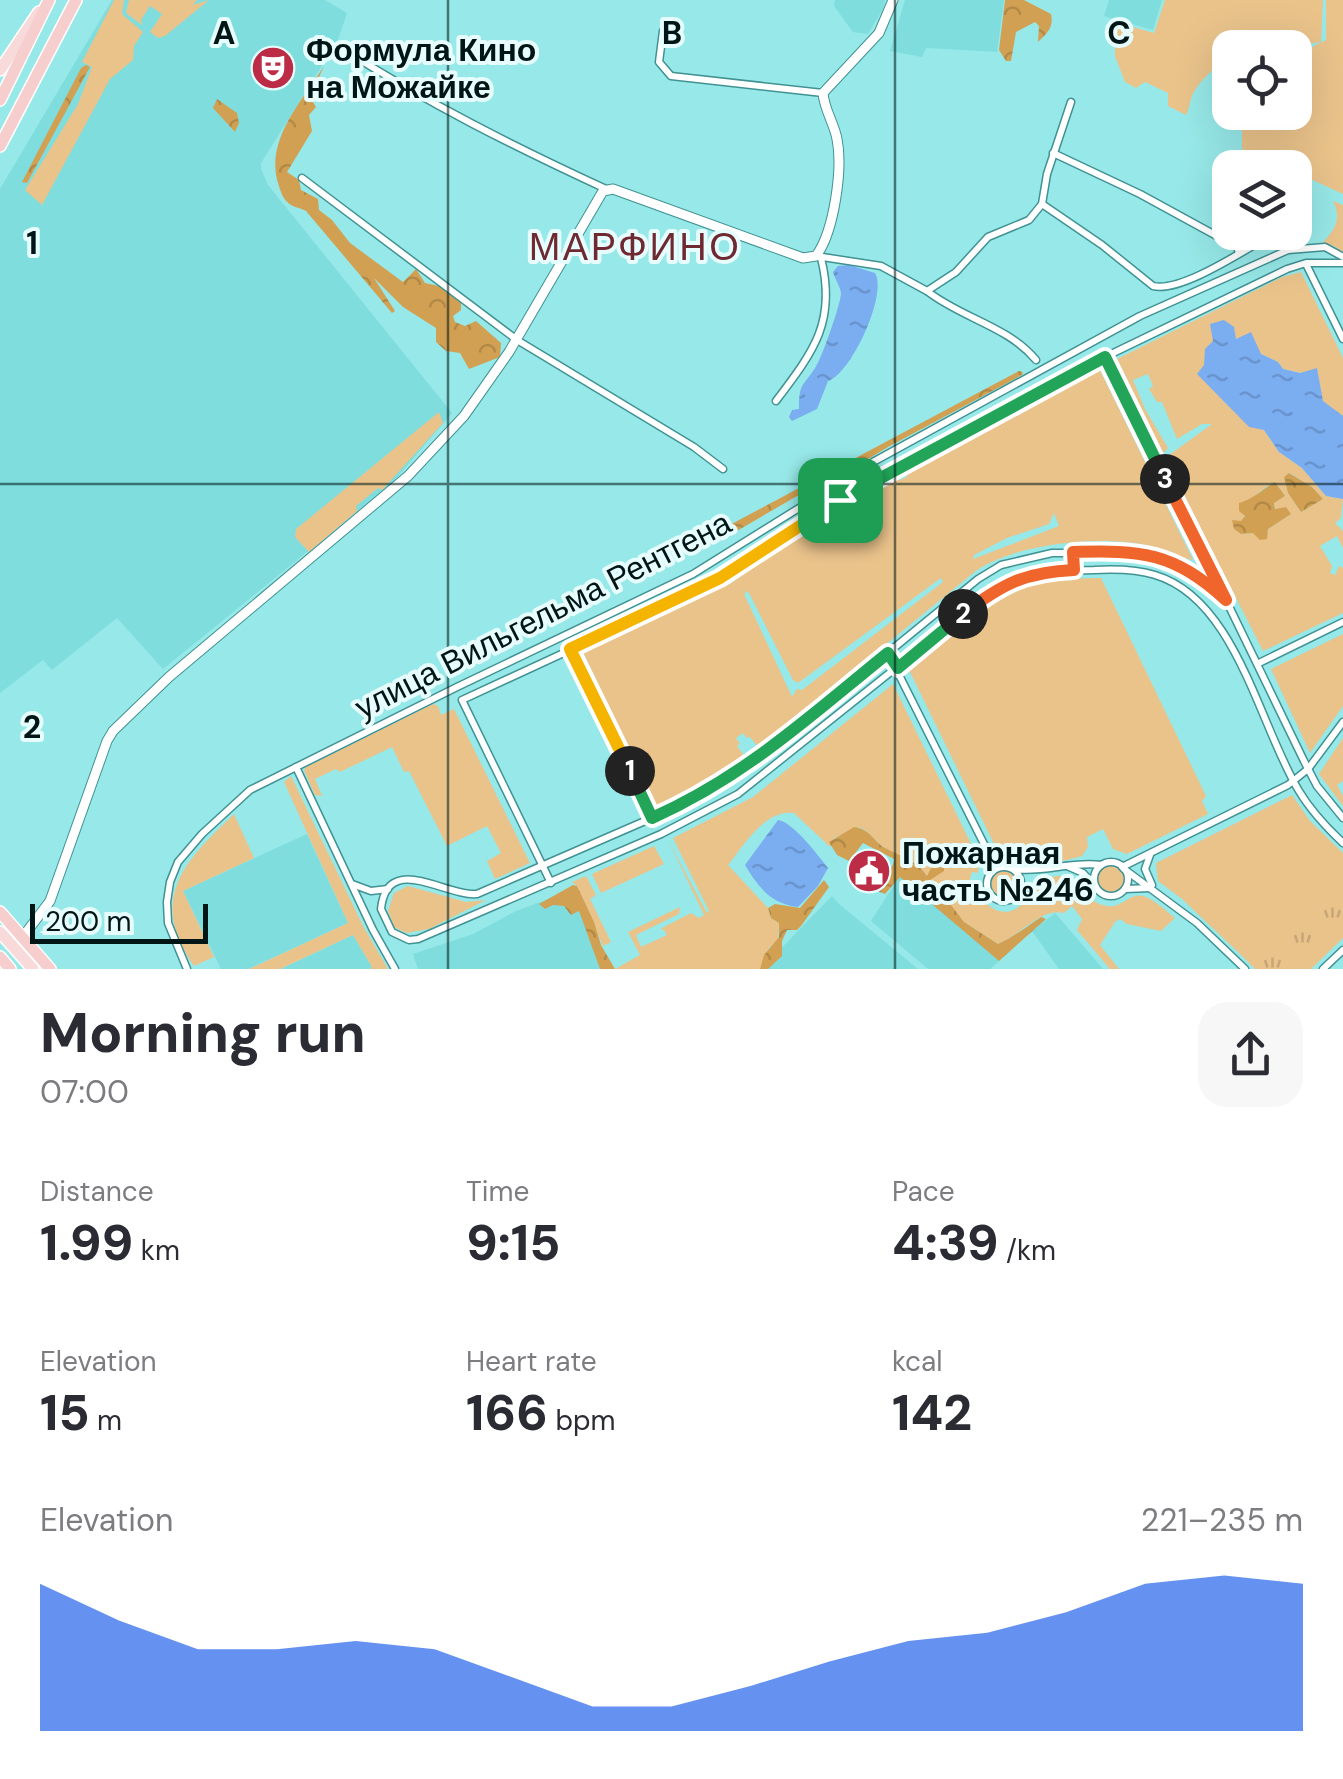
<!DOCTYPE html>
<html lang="en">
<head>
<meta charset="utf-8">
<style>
	:root { --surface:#fff; --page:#f7f7f7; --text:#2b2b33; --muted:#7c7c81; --accent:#2563eb }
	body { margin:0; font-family:"DM Sans",sans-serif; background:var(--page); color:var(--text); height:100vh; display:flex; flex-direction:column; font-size:38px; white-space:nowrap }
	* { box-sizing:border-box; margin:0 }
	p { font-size:32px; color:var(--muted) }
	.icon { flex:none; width:55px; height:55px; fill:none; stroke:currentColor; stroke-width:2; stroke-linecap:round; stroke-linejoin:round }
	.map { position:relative; height:969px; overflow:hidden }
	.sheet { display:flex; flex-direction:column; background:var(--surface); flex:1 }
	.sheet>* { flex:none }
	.tools { position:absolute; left:1212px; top:30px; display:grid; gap:20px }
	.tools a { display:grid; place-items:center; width:100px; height:100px; border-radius:20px; background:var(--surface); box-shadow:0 10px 40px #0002; font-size:50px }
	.scale { position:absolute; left:30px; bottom:25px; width:178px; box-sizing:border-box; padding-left:10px; border:5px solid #001616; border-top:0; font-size:28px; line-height:35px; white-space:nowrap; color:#001616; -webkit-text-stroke:8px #e7fdfd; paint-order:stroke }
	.pin { position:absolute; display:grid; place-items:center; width:85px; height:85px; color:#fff; margin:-42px; border-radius:20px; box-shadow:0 5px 15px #0006 }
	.km { position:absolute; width:50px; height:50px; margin:-25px; border-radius:50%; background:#222; color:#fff; font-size:28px; line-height:50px; text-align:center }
	.round { display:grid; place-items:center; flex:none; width:105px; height:105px; border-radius:30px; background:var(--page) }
	.head { display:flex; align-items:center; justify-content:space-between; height:170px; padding:0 40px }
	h1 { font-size:55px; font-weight:800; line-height:75px }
	.stats { display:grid; grid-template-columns:repeat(3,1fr); gap:15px; height:170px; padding:10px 40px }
	.stats div { display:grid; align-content:center }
	.stats b { font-size:50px; font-weight:800 }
	.stats small { font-size:28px; font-weight:400 }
	.stats p { font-size:28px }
	.chart { height:280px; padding:20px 40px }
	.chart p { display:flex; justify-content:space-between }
	.chart svg { width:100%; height:180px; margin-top:10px; fill:var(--accent); opacity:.7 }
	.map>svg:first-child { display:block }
	.built { fill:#7fddde }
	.grass { fill:#eac38b; fill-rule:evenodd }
	.forest { fill:url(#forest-crowns) }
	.park { fill:url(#park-tufts) }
	.water { fill:url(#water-ripples) }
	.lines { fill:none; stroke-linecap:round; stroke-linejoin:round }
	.minor-casing { stroke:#409293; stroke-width:9 }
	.tertiary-casing { stroke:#409293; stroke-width:11 }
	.primary-casing { stroke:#fff; stroke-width:14 }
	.trunk-casing { stroke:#fff; stroke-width:14 }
	.minor { stroke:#fff; stroke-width:6 }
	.tertiary { stroke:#fff; stroke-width:9 }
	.primary { stroke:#f9dada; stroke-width:11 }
	.trunk { stroke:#f7cece; stroke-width:11 }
	.split-1-casing { stroke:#fff; stroke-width:20 }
	.split-2-casing { stroke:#fff; stroke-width:20 }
	.split-3-casing { stroke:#fff; stroke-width:20 }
	.split-4-casing { stroke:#fff; stroke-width:20 }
	.split-1 { stroke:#f5b400; stroke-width:12 }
	.split-2 { stroke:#22a559; stroke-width:12 }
	.split-3 { stroke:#f0652b; stroke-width:12 }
	.split-4 { stroke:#22a559; stroke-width:12 }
	.grid { fill:none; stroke:#001616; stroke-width:2.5; stroke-opacity:0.55 }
	.labels { text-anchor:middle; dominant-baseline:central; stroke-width:8; stroke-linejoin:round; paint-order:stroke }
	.poi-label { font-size:32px; font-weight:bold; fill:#001616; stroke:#e7fdfd; text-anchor:start }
	.street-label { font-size:32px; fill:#001616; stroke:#e7fdfd }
	.quarter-label { font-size:38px; letter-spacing:2.5px; fill:#6f2931; stroke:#e7fdfd }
	.grid-label { font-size:32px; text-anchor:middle; font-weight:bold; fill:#001616; stroke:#e7fdfd; stroke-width:8; stroke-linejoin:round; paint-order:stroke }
</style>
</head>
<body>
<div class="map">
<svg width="1343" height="969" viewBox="0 0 1343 969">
	<defs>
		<pattern id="forest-crowns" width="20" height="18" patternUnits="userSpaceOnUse" patternTransform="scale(2.5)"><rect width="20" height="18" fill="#d2a052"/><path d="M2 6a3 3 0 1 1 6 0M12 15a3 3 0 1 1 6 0" fill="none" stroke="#b28947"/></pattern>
		<pattern id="park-tufts" width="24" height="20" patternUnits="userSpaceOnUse" patternTransform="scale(2.5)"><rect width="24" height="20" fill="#eac38b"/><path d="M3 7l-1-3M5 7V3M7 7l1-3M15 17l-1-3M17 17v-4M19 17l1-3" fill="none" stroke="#c7a777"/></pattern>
		<pattern id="water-ripples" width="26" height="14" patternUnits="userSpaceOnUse" patternTransform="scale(2.5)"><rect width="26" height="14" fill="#7badf1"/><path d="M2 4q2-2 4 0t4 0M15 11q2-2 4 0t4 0" fill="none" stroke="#6994ce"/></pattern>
	</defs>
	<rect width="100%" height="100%" fill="#97e8e8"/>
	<g class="built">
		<path d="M112 0H325L347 13 338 40 261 163V169L268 185 452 413 393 482 163 669 117 618 52 670 43 660 0 693V189Z"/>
		<path d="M835 0H885L883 9 868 34 853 32 834 6Z"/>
		<path d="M905 0H1004L997 52 926 48 922 57 890 51Z"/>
		<path d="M1109 0H1162L1153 30 1104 16Z"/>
		<path d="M307 834 348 923 248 969H221L183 891Z"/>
		<path d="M901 874 1000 960 990 969H928L871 921Z"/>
		<path d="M574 889 603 969H418L413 954 473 934 514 912Z"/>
		<path d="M832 896 839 904 918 969H761Z"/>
		<path d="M1055 913 1103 969H1059L1032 931Z"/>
		<path d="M353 935 372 967 369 969H281Z"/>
	</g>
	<g class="grass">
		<path d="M114 0H124L122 14 143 32 134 46 133 60 110 79 42 205 25 190 78 104 92 67 82 62Z"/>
		<path d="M129 0H197L193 5 209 0 165 36 158 38 150 32 162 14 150 6 141 20 142 25 126 13Z"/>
		<path d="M1165 0H1323L1321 43 1326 40V0H1343V194L1295 172V168L1284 167 1242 149V124L1251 113 1295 112V57L1321 42 1287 47 1230 48V57C1217 65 1195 84 1191 99 1189 105 1189 110 1186 115L1168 106V93L1145 82 1136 88 1125 82 1115 56V22L1154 33Z"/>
		<path d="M1333 201 1343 205V253L1334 246 1322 244C1333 231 1343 220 1333 201Z"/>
		<path d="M1301 272 1343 358V416L1323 402 1317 369 1300 373 1283 369 1278 362 1261 354 1254 343 1242 338 1213 341 1206 380 1226 404 1264 430 1279 452 1302 468 1326 496 1343 499 1341 518 1335 523 1343 531V548L1337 536 1320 546 1332 566 1330 573 1335 575 1339 566 1343 568V613L1263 651 1165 458 1212 424H1202L1177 439 1162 402H1157L1149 389 1153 386 1148 374 1133 380 1145 409 1168 448 1163 453 1117 359 1282 277ZM1290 473 1312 487 1323 499 1301 512 1288 493 1284 477ZM1275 482 1285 496 1274 503 1276 509 1291 514 1268 529 1267 538 1253 533 1241 534C1242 508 1253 493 1275 482Z"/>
		<path d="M1099 368 1193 560C1180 558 1168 550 1155 547 1106 534 1020 542 977 570L759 748 750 737 747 738 743 733 736 738 740 744 737 746 746 758 701 786 657 807 582 650 728 580 732 583 746 569 820 519 824 523 828 521V514L897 476 900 480 907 477 906 473 924 465V461ZM1054 513 1059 526 973 559 974 555 1007 538 1049 524ZM941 578 943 582 802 690 797 689 792 697 745 596V591L749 593 793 680 798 683Z"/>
		<path d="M439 412 443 423 382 490 378 488 356 506 357 511 309 552 295 537 296 529Z"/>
		<path d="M1101 578 1206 796 1202 801 1208 814 1127 854 1113 849 1103 829 1087 837 1088 847 1082 856C1055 863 1017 874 997 850L909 670 1004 592 1047 579Z"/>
		<path d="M1343 634V706L1310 753 1271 669Z"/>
		<path d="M893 684 979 860 978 873 972 872 969 882 976 884C980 904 1002 922 1021 905 1027 900 1030 889 1034 882 1092 861 1074 901 1107 906 1121 909 1130 892 1143 896 1154 899 1166 911 1175 918L1161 931 1127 924 1120 919 1115 922 1100 945 1119 969H1110L1077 930 1082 919 1072 906 1064 913C1040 907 1020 936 998 944L964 922 947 902 930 890 927 882 944 863H936L927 876C916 860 901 858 885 848 876 843 871 832 859 827L834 838 830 847 794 813C765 809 744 845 728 865L768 908 771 918 779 923 778 940 769 948 760 969H615L640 955 628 932 680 907 679 914 636 935 641 947 667 935 664 930 660 929 691 913 699 918 704 915 668 840 707 913 709 911 673 838 753 797Z"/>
		<path d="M433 704 438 706 441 715 454 709 530 863 495 879 487 861 501 853 487 826 447 846 409 771 404 772 392 747 340 772 336 769 315 779 322 796 315 795 304 770 306 767Z"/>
		<path d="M1343 738V781L1337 785 1343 796V806L1319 774Z"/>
		<path d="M291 776 363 926 388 969H370L372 967 353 935 280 969H249L348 923 284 782Z"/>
		<path d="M1292 795 1310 821 1343 853V877L1333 895 1317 894 1313 898 1331 900 1321 919 1302 925 1287 918 1295 924 1276 959H1269L1270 954 1264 952 1261 958 1241 955 1182 899 1158 881 1156 863Z"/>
		<path d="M234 814 254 858 183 891 214 957 194 966C147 898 185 861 234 814Z"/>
		<path d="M654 846 664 864 601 893 592 874Z"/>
		<circle cx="1111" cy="879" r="13"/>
		<circle cx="1004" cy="884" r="13"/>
		<path d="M586 876 596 895 590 899 611 942 603 946 577 886 572 882Z"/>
		<path d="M408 886 466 902 486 900 429 929 406 933 394 927 388 911 394 893Z"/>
	</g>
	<g class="forest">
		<path d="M1005 0H1024L1051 14C1054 28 1047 33 1038 42L1039 26 1035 22 1016 32 1011 61H1006L999 50Z"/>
		<path d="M86 65 90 67 27 183 22 182 81 68Z"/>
		<path d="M324 66 310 97 316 107 309 115 312 131 287 172 299 180 301 190 318 199 319 210 332 220 350 243 403 282 416 269 425 283 439 286 461 303V310L453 316 455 322 465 326 476 321 501 343 500 357 469 369 460 353 446 351 436 342V328L403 307 374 278 395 311 392 313 306 211C301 208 296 208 291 205 284 201 281 193 279 186 263 142 302 101 324 66Z"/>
		<path d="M217 99 237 113 239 123 235 132 213 108Z"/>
		<path d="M1019 371 1023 372 1022 375 888 447 808 495 797 496 723 539 712 541 709 536Z"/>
		<path d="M1289 473 1312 487 1323 499 1301 512 1288 493 1284 477Z"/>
		<path d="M1275 482 1285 496 1274 503 1275 509 1286 507 1291 514 1268 529 1267 539 1260 540 1253 533 1241 534 1234 529 1232 520 1241 521 1245 516 1239 511V503C1252 500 1263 489 1275 482Z"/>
		<path d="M854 827C871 829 874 843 887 849 902 857 917 861 927 876L933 864 944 863V871L927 882 930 890 951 905 964 922 998 944C1009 940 1031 924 1041 917L1046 919 999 961 900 877 885 894 872 889 870 880C880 881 894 870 894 859L863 843 849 861 837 855 829 842Z"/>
		<path d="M824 880 829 887 801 926 797 930H787L782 941V956L768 969H760L764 955 779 937V923L771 918 768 908 775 904 800 908Z"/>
		<path d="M573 885 577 886 594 922 601 945 615 969H600L579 911 571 915 564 906 553 905 545 909 539 904Z"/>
	</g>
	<path class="park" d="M1343 870V938L1311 969H1255L1241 955Z"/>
	<g class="water">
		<path d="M849 265 875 273C888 294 851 374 828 381L817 409 792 421 789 417 792 410 799 409C799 383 802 388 815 368 822 358 840 306 841 294 841 288 835 279 833 272L838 266Z"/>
		<path d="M1224 320 1234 327 1236 339 1251 332 1261 354 1278 362 1283 369 1300 373 1317 368 1323 401 1343 416V499L1326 496 1302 468 1279 452 1264 430 1249 427 1197 374 1204 365 1205 349 1213 341 1210 324Z"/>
		<path d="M778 820C793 822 817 854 828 868L818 886 798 907C771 904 758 887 745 865Z"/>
	</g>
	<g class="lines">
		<g class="minor-casing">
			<g id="minor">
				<path d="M663 31 659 62 671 76 823 93"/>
				<path d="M343 49C427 103 515 147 606 189"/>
				<path d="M1053 153 1140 194 1237 247 1239 253"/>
				<path d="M302 178 517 340 694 447 723 469"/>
				<path d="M1042 204 1102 245 1153 286C1181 293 1244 250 1270 236"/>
				<path d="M816 256 881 266 927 291 956 272 988 237 1029 220 1042 204 1047 174 1071 102"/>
				<path d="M1306 264 1343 339"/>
				<path d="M927 291C961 318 1008 326 1036 360"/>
				<path d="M1105 357 1222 594"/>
				<path d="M776 401C813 352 837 322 821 258"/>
				<path d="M570 649 653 818"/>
				<path d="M888 653 988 852 1006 867"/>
				<path d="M1259 663 1343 622"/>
				<path d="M296 767 373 930 395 969"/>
				<path d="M1343 818 1317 786 1304 761 1226 600 1191 571 1170 560 1137 553H1052L1001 565 978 579 762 756 729 779 645 821 477 894C446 897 387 851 381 909L392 932 409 940 418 939 661 834 738 794 986 596C1022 573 1053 571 1094 570 1114 569 1136 569 1155 575 1236 599 1259 725 1299 791 1311 811 1326 827 1343 843"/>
				<path d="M1150 855 1145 869 1152 885"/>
				<circle cx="1111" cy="879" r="17"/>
				<path d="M1067 866 1083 873 1093 884"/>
				<circle cx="1004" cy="884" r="17"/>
				<path d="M1122 867 1288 785 1308 769 1343 722"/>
				<path d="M1015 869C1044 873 1071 861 1101 865"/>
				<path d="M1124 869 1197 923 1245 969"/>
				<path d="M551 883 462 700 689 595 827 508 905 464 1105 357 1287 269 1306 263H1343"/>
				<path d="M352 884 371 891 388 889"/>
				<path d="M1125 889 1150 888"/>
				<path d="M187 969 168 923 167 902 170 882 178 862 202 834 250 790 457 687 693 574 873 462 1140 316 1288 250 1325 247 1343 257"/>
				<path d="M1323 969 1343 950"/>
			</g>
		</g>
		<g class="tertiary-casing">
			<path id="tertiary" d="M22 938 50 901 107 741 113 731 169 677 408 476 464 416 509 352 603 191 613 189 803 258 816 256C834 232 843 169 837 139 834 123 824 109 823 93L879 33 893 0"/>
		</g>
		<g class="primary-casing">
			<g id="primary">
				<path d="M0 70 39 12"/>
				<path d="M0 932 33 969"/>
			</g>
		</g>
		<g class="trunk-casing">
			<g id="trunk">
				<path d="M0 100 49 0"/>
				<path d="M0 146 76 0"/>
				<path d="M0 912 50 969"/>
				<path d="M0 957 10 969"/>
			</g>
		</g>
		<use href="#minor" class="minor"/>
		<use href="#tertiary" class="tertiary"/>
		<use href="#primary" class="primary"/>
		<use href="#trunk" class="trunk"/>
	</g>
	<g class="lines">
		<g class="split-1-casing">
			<path id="split-1" d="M630 771 570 649 720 578 840 500"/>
		</g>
		<g class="split-2-casing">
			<path id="split-2" d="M630 771 652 818C746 776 810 716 888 653L898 668 963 614"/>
		</g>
		<g class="split-3-casing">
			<path id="split-3" d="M963 614C1002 584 1025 572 1074 570L1073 552C1142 550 1173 552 1226 600L1165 479"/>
		</g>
		<g class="split-4-casing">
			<path id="split-4" d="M840 500 1105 357 1165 479"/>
		</g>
		<use href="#split-1" class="split-1"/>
		<use href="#split-2" class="split-2"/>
		<use href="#split-3" class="split-3"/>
		<use href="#split-4" class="split-4"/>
	</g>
	<path class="grid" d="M448 0V969M895 0V969M0 484H1343"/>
	<defs>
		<g id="theatre-disc" transform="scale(2.25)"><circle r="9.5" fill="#bd2c46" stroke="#e7fdfd"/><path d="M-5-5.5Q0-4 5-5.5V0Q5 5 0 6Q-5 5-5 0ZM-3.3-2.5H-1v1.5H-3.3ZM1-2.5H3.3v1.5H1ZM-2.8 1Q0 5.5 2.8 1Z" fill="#fff"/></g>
		<g id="civic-disc" transform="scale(2.25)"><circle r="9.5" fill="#bd2c46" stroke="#e7fdfd"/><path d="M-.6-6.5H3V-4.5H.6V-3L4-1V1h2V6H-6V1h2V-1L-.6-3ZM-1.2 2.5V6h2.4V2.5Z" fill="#fff"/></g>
	</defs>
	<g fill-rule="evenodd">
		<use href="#theatre-disc" x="273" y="68"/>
		<use href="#civic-disc" x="869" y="871"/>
	</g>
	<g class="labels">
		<g class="poi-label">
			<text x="306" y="50">Формула Кино<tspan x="306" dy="37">на Можайке</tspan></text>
			<text x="902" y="853">Пожарная<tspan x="902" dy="37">часть №246</tspan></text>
		</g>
		<g class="street-label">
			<text transform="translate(543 615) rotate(-27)">улица Вильгельма Рентгена</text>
		</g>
		<g class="quarter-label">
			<text x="635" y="247">МАРФИНО</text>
		</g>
	</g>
	<g class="grid-label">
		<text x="224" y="44">A</text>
		<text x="672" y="44">B</text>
		<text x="1119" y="44">C</text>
		<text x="32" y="254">1</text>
		<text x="32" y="738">2</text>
	</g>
</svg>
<div class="tools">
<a><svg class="icon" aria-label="locate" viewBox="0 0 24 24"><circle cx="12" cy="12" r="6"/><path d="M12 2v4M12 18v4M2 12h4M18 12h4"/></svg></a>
<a><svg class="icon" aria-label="layers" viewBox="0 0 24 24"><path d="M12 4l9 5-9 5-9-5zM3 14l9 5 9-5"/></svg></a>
</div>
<div class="scale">200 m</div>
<div class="pin" style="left:840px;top:500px;background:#1e9e55"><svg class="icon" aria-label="arrive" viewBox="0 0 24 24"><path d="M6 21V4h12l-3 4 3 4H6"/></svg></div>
<b class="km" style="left:630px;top:771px">1</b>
<b class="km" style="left:963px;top:614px">2</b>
<b class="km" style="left:1165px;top:479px">3</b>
</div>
<section class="sheet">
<div class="head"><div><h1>Morning run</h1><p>07:00</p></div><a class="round"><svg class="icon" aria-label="share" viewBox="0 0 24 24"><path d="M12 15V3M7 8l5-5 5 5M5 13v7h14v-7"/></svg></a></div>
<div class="stats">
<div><p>Distance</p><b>1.99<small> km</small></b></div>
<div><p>Time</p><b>9:15</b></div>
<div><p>Pace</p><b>4:39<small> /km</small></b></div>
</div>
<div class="stats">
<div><p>Elevation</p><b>15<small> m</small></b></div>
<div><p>Heart rate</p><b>166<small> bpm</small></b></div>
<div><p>kcal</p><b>142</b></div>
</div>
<div class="chart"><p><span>Elevation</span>221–235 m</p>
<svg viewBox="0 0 160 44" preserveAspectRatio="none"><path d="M0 44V8L10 17L20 24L30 24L40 22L50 24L60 31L70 38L80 38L90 33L100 27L110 22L120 20L130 15L140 8L150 6L160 8V44z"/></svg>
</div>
</section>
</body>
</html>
